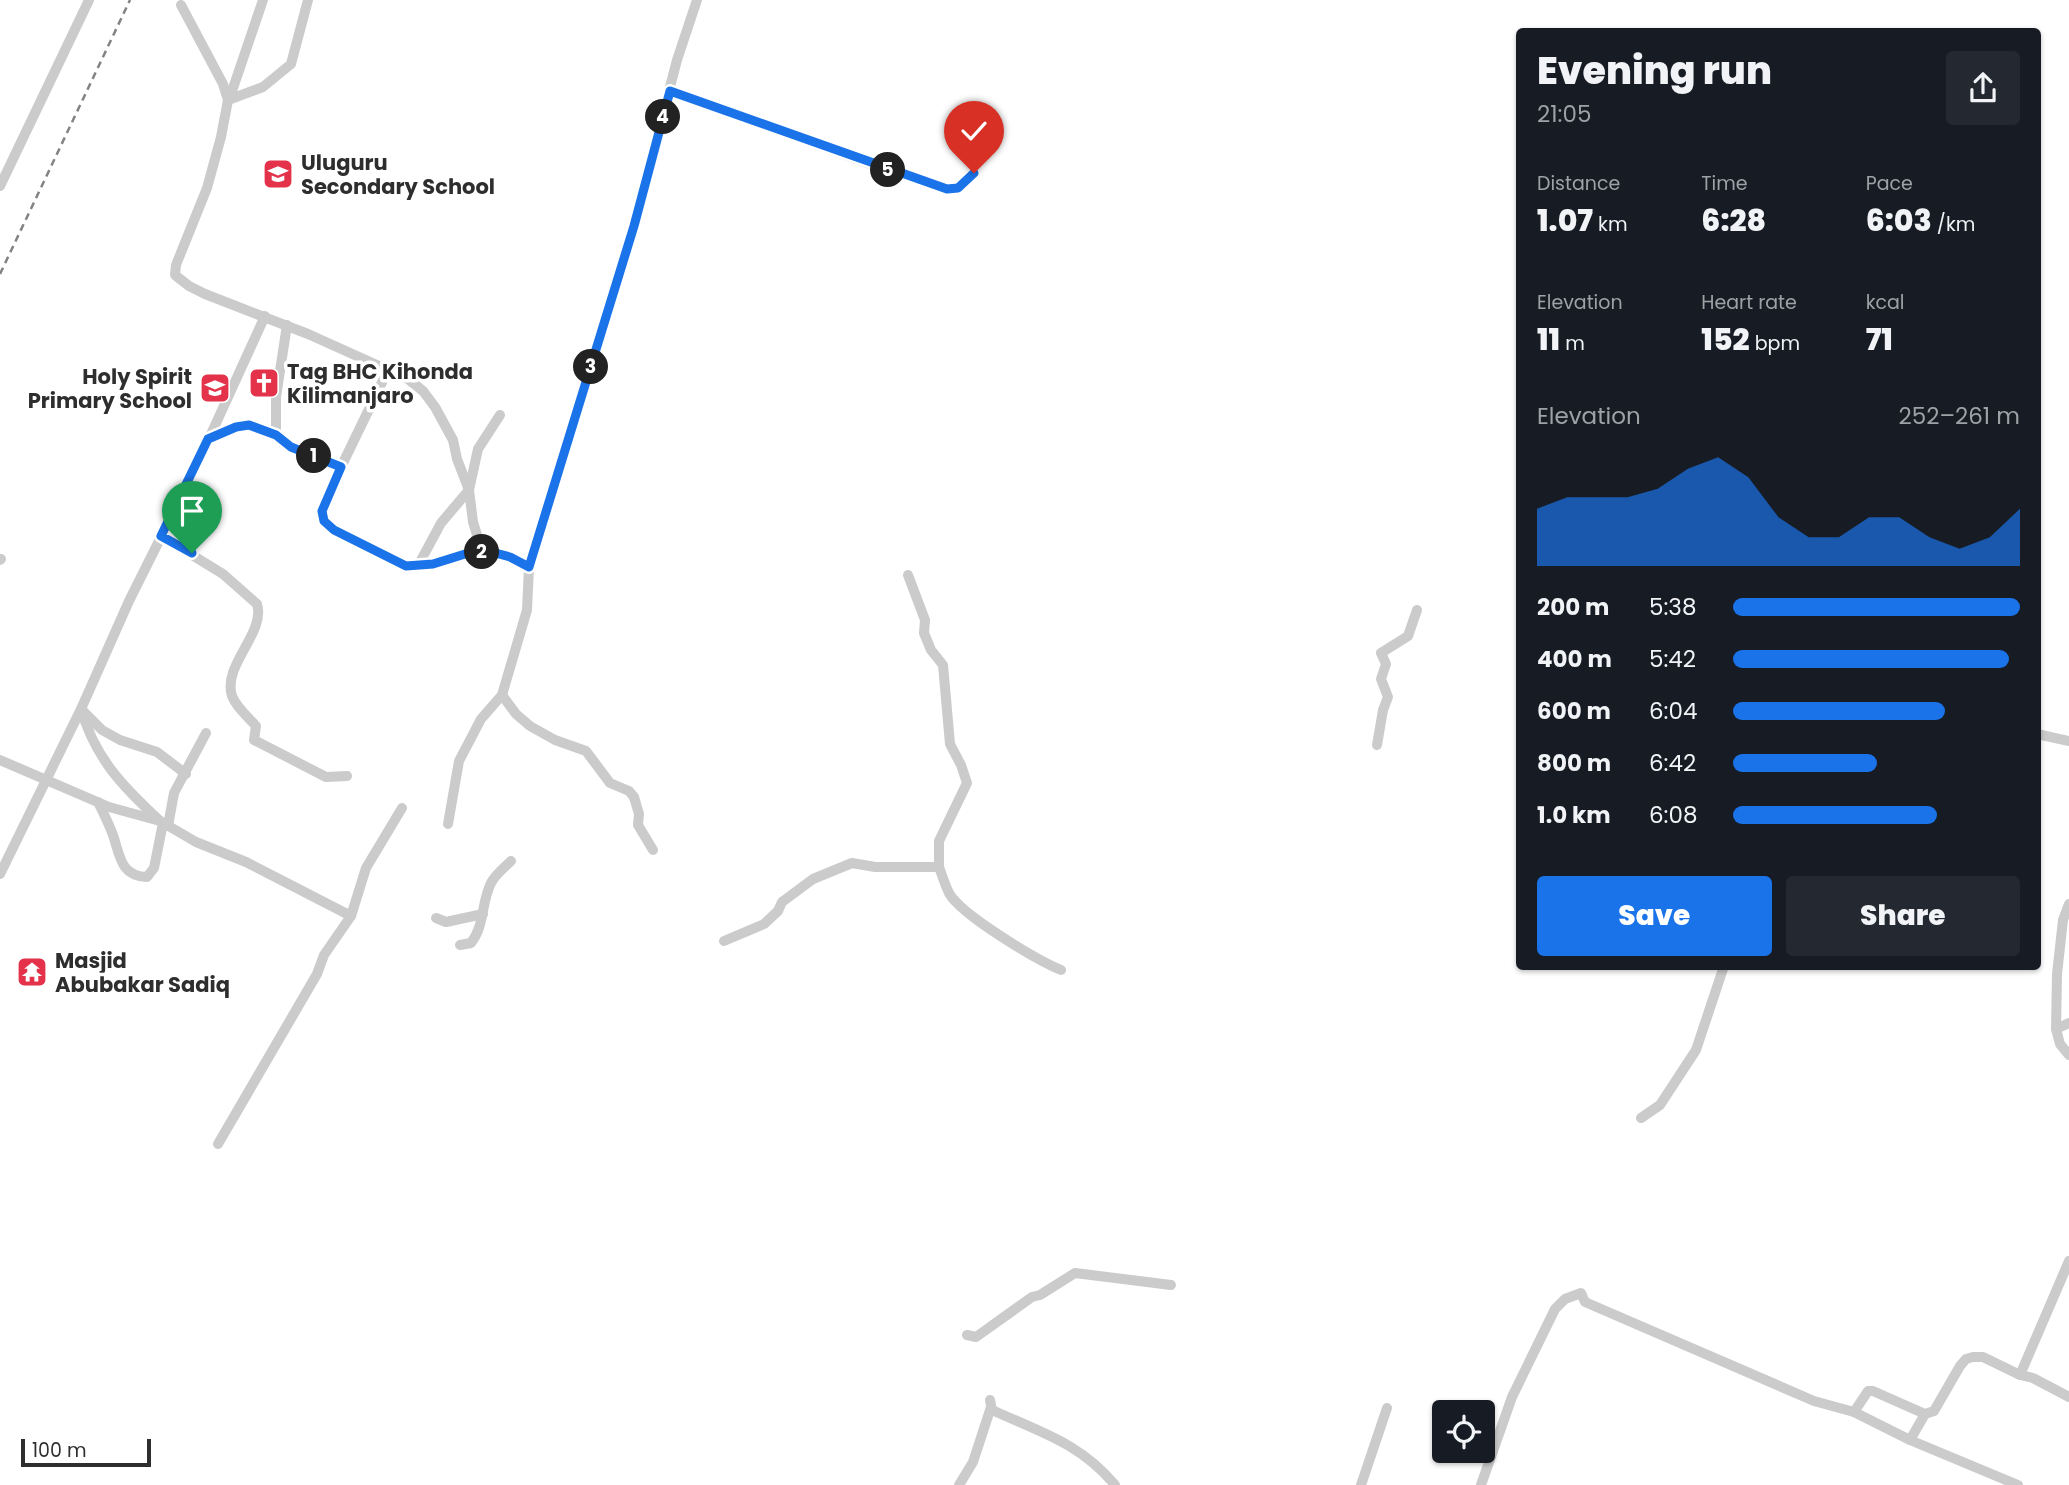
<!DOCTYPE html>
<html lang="en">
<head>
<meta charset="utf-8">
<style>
	:root { --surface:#171b24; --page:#242831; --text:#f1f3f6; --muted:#9ea1a6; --accent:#1a73e8 }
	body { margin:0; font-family:Poppins,sans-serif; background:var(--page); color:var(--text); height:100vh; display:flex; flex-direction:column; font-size:26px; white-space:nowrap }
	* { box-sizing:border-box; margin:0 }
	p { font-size:23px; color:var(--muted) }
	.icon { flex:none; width:38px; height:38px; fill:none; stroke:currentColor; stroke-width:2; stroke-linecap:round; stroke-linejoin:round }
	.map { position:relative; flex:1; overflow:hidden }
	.details { position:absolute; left:1516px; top:28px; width:525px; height:942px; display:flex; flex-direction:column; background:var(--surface); border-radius:7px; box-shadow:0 2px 5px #0004 }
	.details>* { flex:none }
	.tools { position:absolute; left:1432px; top:1400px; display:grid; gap:14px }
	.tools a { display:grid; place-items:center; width:63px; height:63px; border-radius:7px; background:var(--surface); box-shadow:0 2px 5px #0004; font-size:35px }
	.scale { position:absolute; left:21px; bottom:18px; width:130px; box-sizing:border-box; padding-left:7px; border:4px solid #2e2e2e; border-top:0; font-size:19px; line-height:24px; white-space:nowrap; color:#2e2e2e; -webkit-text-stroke:5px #fff; paint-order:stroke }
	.pin { position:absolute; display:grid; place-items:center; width:60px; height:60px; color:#fff; margin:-72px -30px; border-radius:50% 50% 50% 0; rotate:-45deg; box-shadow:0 0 7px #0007 }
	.pin .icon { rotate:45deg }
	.km { position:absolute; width:35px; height:35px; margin:-18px; border-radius:50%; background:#222; color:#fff; font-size:19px; line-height:35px; text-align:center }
	.round { display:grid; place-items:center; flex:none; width:74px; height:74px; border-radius:7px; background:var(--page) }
	.headline { display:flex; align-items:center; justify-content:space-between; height:119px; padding:0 21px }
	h1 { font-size:38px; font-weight:800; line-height:52px }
	.stats { display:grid; grid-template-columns:repeat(3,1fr); gap:10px; height:119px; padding:7px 21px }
	.stats div { display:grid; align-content:center }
	.stats b { font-size:30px; font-weight:800 }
	.stats small { font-size:19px; font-weight:400 }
	.stats p { font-size:19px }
	.chart { height:196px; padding:14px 21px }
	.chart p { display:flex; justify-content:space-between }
	.chart svg { width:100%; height:126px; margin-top:7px; fill:var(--accent); opacity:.7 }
	.cta { display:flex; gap:14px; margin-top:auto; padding:14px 21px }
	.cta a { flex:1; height:80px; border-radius:7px; background:var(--accent); color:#fff; font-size:28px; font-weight:800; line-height:80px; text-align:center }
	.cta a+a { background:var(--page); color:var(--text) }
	ul { padding:0 21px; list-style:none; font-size:23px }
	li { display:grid; grid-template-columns:112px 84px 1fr; align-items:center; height:52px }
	li i { height:18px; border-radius:9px; background:var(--accent) }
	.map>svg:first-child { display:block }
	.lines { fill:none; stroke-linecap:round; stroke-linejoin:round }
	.minor { stroke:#cbcbcb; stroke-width:10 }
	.rail { stroke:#838383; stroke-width:2.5; stroke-dasharray:7 5; stroke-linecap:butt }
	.route-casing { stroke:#fff; stroke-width:14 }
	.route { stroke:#1a73e8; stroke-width:9 }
	.labels { text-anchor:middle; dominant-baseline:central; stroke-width:7; stroke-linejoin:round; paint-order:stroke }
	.poi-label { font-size:21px; font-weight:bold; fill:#2e2e2e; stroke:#fff; text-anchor:start }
</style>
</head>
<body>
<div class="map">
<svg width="2069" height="1485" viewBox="0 0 2069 1485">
	<rect width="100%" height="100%" fill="#fff"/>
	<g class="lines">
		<g class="minor">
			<path d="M181 5 223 84 228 100 221 137 207 188 176 265 175 275 189 286 205 294 308 334 408 379 423 391 435 407 453 440 457 459 469 490 473 522 478 538 488 551 510 557 529 567"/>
			<path d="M670 91 881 168 947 189 958 188 974 173"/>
			<path d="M228 100 263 87 291 64 308 0"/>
			<path d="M229 100 263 0"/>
			<path d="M0 186 89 0"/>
			<path d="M387 372 328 494C325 502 320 511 323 520 328 530 397 566 409 565 436 565 461 555 488 551"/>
			<path d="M276 435V397L287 325"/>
			<path d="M208 439 236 427 249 425 276 435 291 447 341 467"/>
			<path d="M161 536 223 574 257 604C266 633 222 665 232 696 236 707 248 717 256 726L254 740 326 777 347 776"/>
			<path d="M0 560 1 559"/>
			<path d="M419 564 441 523 469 490 478 449 500 415"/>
			<path d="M908 575 925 620 924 633 931 650 943 665 950 744 961 765 967 783 939 841V867"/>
			<path d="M502 695 516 714 530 726 555 740 586 751 610 783 629 791 634 797 639 814 638 825 653 850"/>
			<path d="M2037 734 2069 741"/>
			<path d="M1377 745 1383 710 1388 697 1381 679 1386 664 1381 653 1408 636 1417 610"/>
			<path d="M0 760 109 807 160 821 196 842 246 862 351 916"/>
			<path d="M98 802C104 814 110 826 114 838 120 858 122 876 147 877L154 868 163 823"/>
			<path d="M160 821C123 787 95 758 81 709L129 601 196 467 265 316"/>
			<path d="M448 824 459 761 481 719 502 695 527 610 529 567 634 226 677 60 697 0"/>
			<path d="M168 826 174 793 206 733"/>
			<path d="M0 874 81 709 102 730 120 740 157 752 186 774"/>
			<path d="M2069 904 2063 920 2057 974 2056 1029 2060 1044 2069 1055"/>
			<path d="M436 918 446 922 483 914"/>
			<path d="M724 941 764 924 778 911 782 902 813 879 852 863 875 867H939C942 875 945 885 949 893 961 915 1037 960 1061 970"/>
			<path d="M460 945 471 943C485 925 481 903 491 883 495 875 504 868 511 861"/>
			<path d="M2056 1029 2069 1023"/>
			<path d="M1641 1118 1660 1105 1696 1050 1724 966"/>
			<path d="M218 1144 317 974 324 955 351 916 366 868 402 808"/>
			<path d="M967 1335 976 1337 1032 1297 1040 1295 1075 1273 1171 1285"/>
			<path d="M2020 1375 2069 1261"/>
			<path d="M990 1400 992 1410C1040 1432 1080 1443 1115 1485"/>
			<path d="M1854 1412 1868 1391H1873L1925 1414 1934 1411 1960 1366 1966 1359 1973 1357H1983L2020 1375 2033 1378 2069 1397"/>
			<path d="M1910 1440 1925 1414"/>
			<path d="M959 1485 973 1462 991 1407"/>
			<path d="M1361 1485 1387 1408"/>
			<path d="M1481 1485 1512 1397 1555 1309 1565 1299 1581 1293 1585 1302 1814 1401 1854 1412 1910 1440 2018 1485"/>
		</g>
		<path class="rail" d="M0 274 130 0"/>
	</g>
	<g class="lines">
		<g class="route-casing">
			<path id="route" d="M192 553 161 536 208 439 236 427 249 425 276 435 291 447 341 467 322 511 324 521 334 530 406 566 433 564 465 554 488 551 510 557 529 567 634 226 670 91 947 189 958 188 974 173"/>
		</g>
		<use href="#route" class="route"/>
	</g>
	<defs>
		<g id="school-square" transform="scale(1.575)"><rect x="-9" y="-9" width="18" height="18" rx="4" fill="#e33249" stroke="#fff"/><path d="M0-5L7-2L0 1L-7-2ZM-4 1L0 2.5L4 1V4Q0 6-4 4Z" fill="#fff"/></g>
		<g id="church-square" transform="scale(1.575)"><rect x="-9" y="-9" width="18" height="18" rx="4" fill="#e33249" stroke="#fff"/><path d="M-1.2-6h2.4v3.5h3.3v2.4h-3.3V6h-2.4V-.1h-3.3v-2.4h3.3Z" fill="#fff"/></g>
		<g id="temple-square" transform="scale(1.575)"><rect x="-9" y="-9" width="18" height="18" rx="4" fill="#e33249" stroke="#fff"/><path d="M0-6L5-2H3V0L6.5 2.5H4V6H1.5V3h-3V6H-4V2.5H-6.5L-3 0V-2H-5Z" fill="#fff"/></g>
	</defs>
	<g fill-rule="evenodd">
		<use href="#school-square" x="278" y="174"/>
		<use href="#church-square" x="264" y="383"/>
		<use href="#school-square" x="215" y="388"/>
		<use href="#temple-square" x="32" y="972"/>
	</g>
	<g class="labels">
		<g class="poi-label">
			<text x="301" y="162">Uluguru<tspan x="301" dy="24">Secondary School</tspan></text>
			<text x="287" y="371">Tag BHC Kihonda<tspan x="287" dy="24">Kilimanjaro</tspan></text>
			<text x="192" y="376" text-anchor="end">Holy Spirit<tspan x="192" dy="24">Primary School</tspan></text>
			<text x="55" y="960">Masjid<tspan x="55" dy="24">Abubakar Sadiq</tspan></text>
		</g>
	</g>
</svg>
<div class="tools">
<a><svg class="icon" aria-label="locate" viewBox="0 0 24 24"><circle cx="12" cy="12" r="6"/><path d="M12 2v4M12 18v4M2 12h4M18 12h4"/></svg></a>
</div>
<div class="scale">100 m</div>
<div class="pin" style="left:192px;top:553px;background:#1e9e55"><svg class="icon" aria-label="arrive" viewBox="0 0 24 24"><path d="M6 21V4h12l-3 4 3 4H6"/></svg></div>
<div class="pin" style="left:974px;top:173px;background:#d93025"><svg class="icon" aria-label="check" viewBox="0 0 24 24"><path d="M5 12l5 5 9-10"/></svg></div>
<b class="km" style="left:314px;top:456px">1</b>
<b class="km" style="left:482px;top:552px">2</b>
<b class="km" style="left:591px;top:367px">3</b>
<b class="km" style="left:663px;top:117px">4</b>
<b class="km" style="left:888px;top:170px">5</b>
<section class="details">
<div class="headline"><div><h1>Evening run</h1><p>21:05</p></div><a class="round"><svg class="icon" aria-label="share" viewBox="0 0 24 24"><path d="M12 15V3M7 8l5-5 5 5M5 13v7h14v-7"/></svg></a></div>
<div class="stats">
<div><p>Distance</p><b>1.07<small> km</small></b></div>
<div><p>Time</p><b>6:28</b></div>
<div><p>Pace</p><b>6:03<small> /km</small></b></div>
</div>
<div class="stats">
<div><p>Elevation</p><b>11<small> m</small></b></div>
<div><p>Heart rate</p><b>152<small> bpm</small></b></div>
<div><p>kcal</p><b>71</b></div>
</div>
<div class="chart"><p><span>Elevation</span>252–261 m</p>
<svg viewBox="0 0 160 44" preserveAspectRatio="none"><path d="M0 44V24L10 20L20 20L30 20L40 17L50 10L60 6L70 13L80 27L90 34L100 34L110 27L120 27L130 34L140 38L150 34L160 24V44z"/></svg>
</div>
<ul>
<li><b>200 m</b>5:38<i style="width:100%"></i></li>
<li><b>400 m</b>5:42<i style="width:96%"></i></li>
<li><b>600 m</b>6:04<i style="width:74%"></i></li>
<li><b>800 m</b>6:42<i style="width:50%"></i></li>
<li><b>1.0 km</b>6:08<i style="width:71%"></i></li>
</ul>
<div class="cta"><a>Save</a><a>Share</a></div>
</section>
</div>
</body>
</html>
